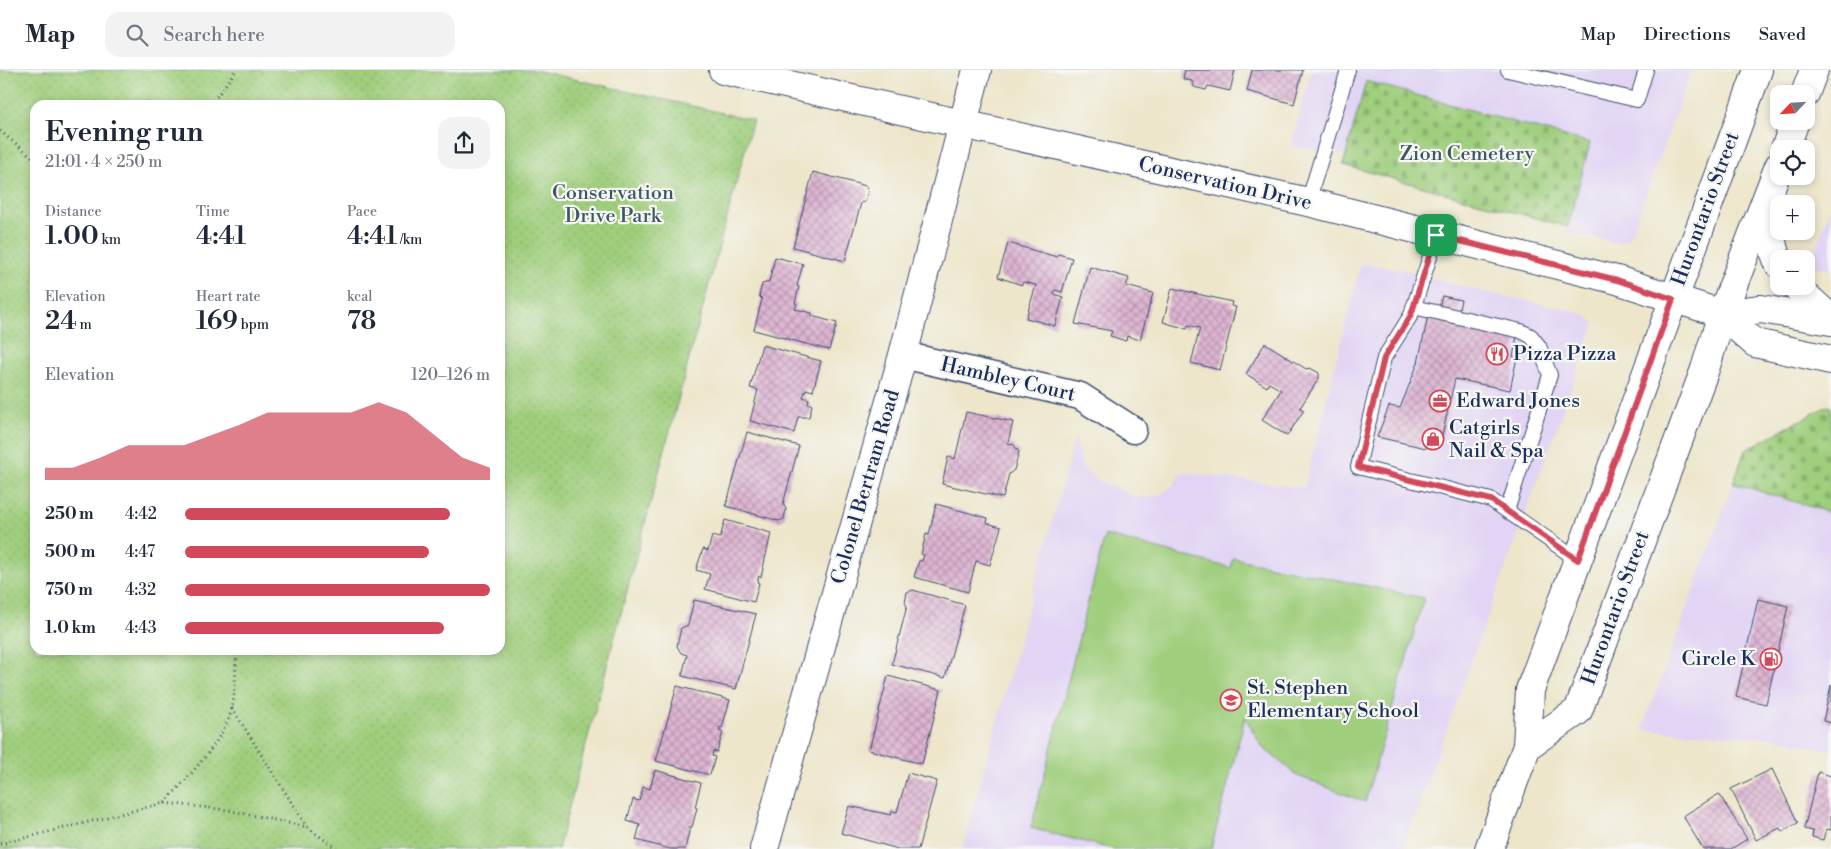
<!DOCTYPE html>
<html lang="en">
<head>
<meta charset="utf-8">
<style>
	:root { --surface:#fff; --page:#f2f2f3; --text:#1f2937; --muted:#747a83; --line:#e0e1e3; --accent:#d1495b }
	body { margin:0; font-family:"Libre Bodoni",serif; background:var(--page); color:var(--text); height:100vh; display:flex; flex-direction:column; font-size:19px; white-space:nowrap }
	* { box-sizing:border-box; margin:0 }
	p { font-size:16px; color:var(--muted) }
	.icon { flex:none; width:28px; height:28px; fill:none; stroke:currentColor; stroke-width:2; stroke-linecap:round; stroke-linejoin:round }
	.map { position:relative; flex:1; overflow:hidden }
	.panel { position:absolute; left:30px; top:30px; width:475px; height:555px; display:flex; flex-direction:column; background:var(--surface); border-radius:15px; box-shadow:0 2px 8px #0003 }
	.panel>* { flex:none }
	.needle { width:32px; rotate:245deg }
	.fabs { position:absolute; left:1770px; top:15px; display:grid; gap:10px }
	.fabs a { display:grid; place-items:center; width:45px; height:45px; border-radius:10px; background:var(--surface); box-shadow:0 2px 8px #0003; font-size:25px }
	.pin { position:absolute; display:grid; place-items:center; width:42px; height:42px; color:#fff; margin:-21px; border-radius:10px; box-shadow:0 2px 8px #0006 }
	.round { display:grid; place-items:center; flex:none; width:52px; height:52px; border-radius:15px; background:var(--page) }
	.overview { display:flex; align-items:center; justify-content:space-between; height:85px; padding:0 15px }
	h1 { font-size:28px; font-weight:600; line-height:38px }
	.stats { display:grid; grid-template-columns:repeat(3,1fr); gap:8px; height:85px; padding:5px 15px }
	.stats div { display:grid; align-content:center }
	.stats b { font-size:25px; font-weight:600 }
	.stats small { font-size:14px; font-weight:400 }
	.stats p { font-size:14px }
	.chart { height:140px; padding:10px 15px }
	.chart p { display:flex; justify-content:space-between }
	.chart svg { width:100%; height:90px; margin-top:5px; fill:var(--accent); opacity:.7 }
	ul { padding:0 15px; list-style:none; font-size:16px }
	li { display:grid; grid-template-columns:80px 60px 1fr; align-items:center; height:38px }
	li i { height:12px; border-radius:6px; background:var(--accent) }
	header { display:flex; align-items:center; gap:30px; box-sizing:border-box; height:70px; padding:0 25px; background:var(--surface); border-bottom:1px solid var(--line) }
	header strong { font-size:24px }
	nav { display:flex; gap:28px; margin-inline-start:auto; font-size:18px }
	.search { width:350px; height:45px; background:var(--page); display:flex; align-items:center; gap:12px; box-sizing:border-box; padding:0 18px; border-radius:15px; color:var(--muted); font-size:19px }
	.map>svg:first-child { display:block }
	.built { fill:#e1d4f4 }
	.cemetery { fill:url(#cemetery-stones); stroke:#5d7e6d }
	.park { fill:url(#park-dots); stroke:#5d7e6d; fill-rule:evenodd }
	.pitch { fill:#9fce7c; stroke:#5d7e6d }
	.building { fill:url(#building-cross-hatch) }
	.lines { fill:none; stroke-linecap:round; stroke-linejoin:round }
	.lane-casing { stroke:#3a4a6e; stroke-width:16 }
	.street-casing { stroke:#3a4a6e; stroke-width:29 }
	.secondary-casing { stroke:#3a4a6e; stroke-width:30 }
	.primary-casing { stroke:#3a4a6e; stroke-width:30 }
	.path { stroke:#3a4a6e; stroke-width:3; stroke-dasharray:1 4; stroke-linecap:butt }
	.lane { stroke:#fff; stroke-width:14 }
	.street { stroke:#fff; stroke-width:26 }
	.secondary { stroke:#fff; stroke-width:28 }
	.primary { stroke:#fff; stroke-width:28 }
	.route-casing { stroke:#fff; stroke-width:10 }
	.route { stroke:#d1495b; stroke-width:6 }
	.labels { text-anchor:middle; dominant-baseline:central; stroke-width:4.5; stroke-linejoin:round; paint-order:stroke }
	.park-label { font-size:20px; fill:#3c5766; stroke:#f6f6f2 }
	.street-label { font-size:20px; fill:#1b2f5e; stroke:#f6f6f2 }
	.poi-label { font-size:20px; fill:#1b2f5e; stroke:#f6f6f2; text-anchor:start }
</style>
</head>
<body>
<header>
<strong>Map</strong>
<div class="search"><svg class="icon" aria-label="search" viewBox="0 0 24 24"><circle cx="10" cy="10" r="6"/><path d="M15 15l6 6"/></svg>Search here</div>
<nav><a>Map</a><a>Directions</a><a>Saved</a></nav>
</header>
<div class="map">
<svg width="1831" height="779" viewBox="0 0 1831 779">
	<defs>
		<pattern id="cemetery-stones" width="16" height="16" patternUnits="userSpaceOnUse" patternTransform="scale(1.25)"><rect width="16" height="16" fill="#9fce7c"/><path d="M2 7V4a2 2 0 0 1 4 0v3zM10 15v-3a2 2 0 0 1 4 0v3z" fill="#88b16e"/></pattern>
		<pattern id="park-dots" width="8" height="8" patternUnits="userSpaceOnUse" patternTransform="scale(1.25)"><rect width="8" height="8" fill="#9fce7c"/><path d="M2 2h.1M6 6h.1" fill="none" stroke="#88b16e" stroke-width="1.8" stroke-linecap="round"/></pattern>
		<pattern id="building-cross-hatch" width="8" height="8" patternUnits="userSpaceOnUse" patternTransform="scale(1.25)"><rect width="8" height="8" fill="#deb5d2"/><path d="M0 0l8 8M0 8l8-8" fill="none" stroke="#b394ae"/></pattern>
	</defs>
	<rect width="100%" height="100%" fill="#f6f6f2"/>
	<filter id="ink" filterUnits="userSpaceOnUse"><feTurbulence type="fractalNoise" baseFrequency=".02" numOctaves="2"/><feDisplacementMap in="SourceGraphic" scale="10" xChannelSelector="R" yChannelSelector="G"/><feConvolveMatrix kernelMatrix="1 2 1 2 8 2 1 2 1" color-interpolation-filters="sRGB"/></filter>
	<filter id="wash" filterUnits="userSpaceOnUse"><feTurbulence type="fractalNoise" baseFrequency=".0096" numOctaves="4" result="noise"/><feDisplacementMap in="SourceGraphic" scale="20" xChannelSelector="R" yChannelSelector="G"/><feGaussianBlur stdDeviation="1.12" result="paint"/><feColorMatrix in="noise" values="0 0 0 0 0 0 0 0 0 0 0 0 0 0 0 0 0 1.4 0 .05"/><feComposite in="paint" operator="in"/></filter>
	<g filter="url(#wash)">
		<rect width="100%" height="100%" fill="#ede6cb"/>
		<g class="built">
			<path d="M1311 0H1692L1632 161 1626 170 1617 173 1566 162 1590 73 1366 12 1346 85 1291 76Z"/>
			<path d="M1831 136V200L1810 195Z"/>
			<path d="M1361 193 1403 200 1487 223 1568 239 1585 245 1595 253 1403 779H962L1075 368 1083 398 1097 410 1137 427H1149L1162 424 1173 415 1182 402 1304 418Z"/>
			<path d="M1733 413 1831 443V681L1774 668 1642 660Z"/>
		</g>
		<g class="cemetery">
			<path d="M1366 11 1590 73 1568 157 1343 95Z"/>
			<path d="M1827 336 1831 337V443L1733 413 1745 380Z"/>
		</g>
		<path class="park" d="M0 0H535L753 50 558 779H0ZM35 35H500V580H35Z"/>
		<path class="pitch" d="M1105 465 1231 498 1233 488 1424 528 1365 732 1298 706 1262 677 1245 647 1211 779H1112L1031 758Z"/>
		<g id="blocks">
			<g class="building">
				<path d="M1185 0H1235L1230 21 1208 16 1206 20 1194 17 1192 11 1183 9Z"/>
				<path d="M1252 0H1303L1294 34 1247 21Z"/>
				<path d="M813 102 866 116 868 122 865 132 861 133 845 191 793 177Z"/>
				<path d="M1008 173 1057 187 1058 184 1072 188 1062 222 1055 220 1054 224 1063 227 1055 256 1026 248 1036 215 1023 212 1022 215 998 207Z"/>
				<path d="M775 187 803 194 797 216 799 217 795 233 797 234 795 239 812 243V246L837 253 829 280 754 260 762 229 759 226 762 214 769 212Z"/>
				<path d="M1090 197 1129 208 1126 216 1153 223 1140 270 1127 266 1126 271 1110 266 1112 261 1075 254Z"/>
				<path d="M1172 218 1232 232 1231 236 1236 237 1220 300 1191 293 1200 258 1188 255 1187 259 1163 252Z"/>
				<path d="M1442 226 1461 230 1457 247 1517 266 1513 287 1517 288 1510 320 1455 309 1441 370 1426 378 1377 367 1389 336 1400 338 1418 293 1429 241 1438 242Z"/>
				<path d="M1265 273 1306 299 1310 298 1319 303V308L1300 338 1304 340 1287 366 1262 350 1281 320 1269 313 1267 317 1246 304Z"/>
				<path d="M762 275 821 291 813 321 806 319 803 327 809 329 808 333 812 335 809 347H798L794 363 750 351 758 320 750 318Z"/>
				<path d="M966 342 1013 352 1008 373 1014 375 1019 382 1014 400 1009 404 1003 428 942 414 948 387 955 389Z"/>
				<path d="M747 362 799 376 783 434 786 439 784 449 779 451 726 436Z"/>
				<path d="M936 434 988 448 987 453 1001 457 990 495 976 491 968 522 914 507 919 491H922L924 485 921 484 926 464 929 465Z"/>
				<path d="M725 450 771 463 761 507 759 506 757 512 759 513 754 532 705 519 710 504 696 500 703 479 708 481 712 466 720 468Z"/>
				<path d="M913 520 965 535 945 608 892 594 907 536 905 533 907 522Z"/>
				<path d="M1758 529 1788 536 1766 634 1736 627Z"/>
				<path d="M694 530 756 544 736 619 682 606 687 585 681 583 677 576 681 558 688 555Z"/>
				<path d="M888 606 941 620 922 694 869 680Z"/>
				<path d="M1831 615V653L1823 651Z"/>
				<path d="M677 616 730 630 722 658 720 657 719 661 723 662 717 682 713 681 712 686 715 687 710 705 656 691Z"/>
				<path d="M1772 699 1798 753 1782 762 1780 758 1756 770 1731 719Z"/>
				<path d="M655 700 701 713 695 737 697 738 692 757H690L685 779H670L636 770 640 755 627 751 633 729 639 731 643 717 650 719Z"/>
				<path d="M1818 702 1831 706V760L1826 759 1823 770 1812 767 1813 761 1804 759Z"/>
				<path d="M908 703 937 711 918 779H898L841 763 849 736 891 745 892 741 897 742Z"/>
				<path d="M1719 724 1747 769 1731 779H1703L1683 746Z"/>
			</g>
		</g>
	</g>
	<g filter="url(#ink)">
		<use href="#blocks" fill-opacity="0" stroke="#3a4a6e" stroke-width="1"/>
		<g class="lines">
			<g class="lane-casing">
				<g id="lane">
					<path d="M1508 0 1637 30 1646 0"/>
					<path d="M1308 132 1348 0"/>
					<path d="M1437 165 1411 245 1384 288 1358 397 1491 430 1578 490"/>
					<path d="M1413 237 1521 261 1531 266 1539 276 1550 305 1507 441"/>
				</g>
			</g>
			<g class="street-casing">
				<path id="street" d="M903 285 1080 326 1133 360"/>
			</g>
			<g class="secondary-casing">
				<g id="secondary">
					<path d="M723 0 1308 132 1617 210 1722 244 1755 273 1831 290"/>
					<path d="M1722 244 1761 239 1831 251"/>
					<path d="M764 779 903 285 977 0"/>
				</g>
			</g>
			<g class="primary-casing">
				<g id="primary">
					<path d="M1805 24 1814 0"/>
					<path d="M1785 79 1795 51"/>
					<path d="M1774 135C1770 158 1769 171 1779 194"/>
					<path d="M1795 216 1831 249"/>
					<path d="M1527 676 1578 641 1705 299 1722 244 1779 96"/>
					<path d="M1489 779 1527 676 1530 620 1758 0"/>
				</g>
			</g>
			<g class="path">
				<path d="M211 35 236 0"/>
				<path d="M0 61 35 89"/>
				<path d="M232 638 307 757"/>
				<path d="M165 733C187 707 224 672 232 638 236 620 235 599 237 580"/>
				<path d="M0 774 164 733 228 740 307 757 337 779"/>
			</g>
			<use href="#lane" class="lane"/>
			<use href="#street" class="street"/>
			<use href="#secondary" class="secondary"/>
			<use href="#primary" class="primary"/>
		</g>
	</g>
	<g class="lines" filter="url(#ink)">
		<g class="route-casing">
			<path id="route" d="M1436 165 1617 210 1673 229 1578 490 1491 430 1358 397 1384 288 1411 245Z"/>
		</g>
		<use href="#route" class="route"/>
	</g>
	<defs>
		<g id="restaurant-ring" transform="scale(1.125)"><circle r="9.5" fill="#f6f6f2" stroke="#d1495b" stroke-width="1.5"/><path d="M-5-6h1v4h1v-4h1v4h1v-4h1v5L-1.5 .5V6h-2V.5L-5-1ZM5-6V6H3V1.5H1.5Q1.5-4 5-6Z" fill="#d1495b"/></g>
		<g id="office-ring" transform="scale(1.125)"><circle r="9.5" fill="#f6f6f2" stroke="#d1495b" stroke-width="1.5"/><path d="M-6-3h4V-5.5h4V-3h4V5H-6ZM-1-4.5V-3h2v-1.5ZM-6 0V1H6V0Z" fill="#d1495b"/></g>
		<g id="shop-ring" transform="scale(1.125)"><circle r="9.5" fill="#f6f6f2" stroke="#d1495b" stroke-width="1.5"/><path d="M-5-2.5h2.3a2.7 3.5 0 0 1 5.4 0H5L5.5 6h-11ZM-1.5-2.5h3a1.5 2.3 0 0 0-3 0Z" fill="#d1495b"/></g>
		<g id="fuel-ring" transform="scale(1.125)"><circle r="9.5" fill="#f6f6f2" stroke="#d1495b" stroke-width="1.5"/><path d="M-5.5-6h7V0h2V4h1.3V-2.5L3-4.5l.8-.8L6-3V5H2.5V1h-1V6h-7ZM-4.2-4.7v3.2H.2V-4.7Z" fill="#d1495b"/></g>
		<g id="school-ring" transform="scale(1.125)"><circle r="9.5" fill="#f6f6f2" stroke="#d1495b" stroke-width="1.5"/><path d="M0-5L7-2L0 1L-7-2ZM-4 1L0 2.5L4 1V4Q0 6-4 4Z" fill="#d1495b"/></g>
	</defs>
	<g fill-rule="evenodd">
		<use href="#restaurant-ring" x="1497" y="284"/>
		<use href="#office-ring" x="1440" y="331"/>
		<use href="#shop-ring" x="1433" y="369"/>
		<use href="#fuel-ring" x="1771" y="589"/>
		<use href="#school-ring" x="1231" y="630"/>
	</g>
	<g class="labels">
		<g class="park-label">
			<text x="1467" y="84">Zion Cemetery</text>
			<text x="613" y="123">Conservation<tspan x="613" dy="23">Drive Park</tspan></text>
		</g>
		<g class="street-label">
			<text transform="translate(1225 114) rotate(13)">Conservation Drive</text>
			<text transform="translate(1706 139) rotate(-70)">Hurontario Street</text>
			<text transform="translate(1008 310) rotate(13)">Hambley Court</text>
			<text transform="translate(866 417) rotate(-74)">Colonel Bertram Road</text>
			<text transform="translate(1616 538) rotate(-70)">Hurontario Street</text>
		</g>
		<g class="poi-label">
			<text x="1513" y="284">Pizza Pizza</text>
			<text x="1456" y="331">Edward Jones</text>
			<text x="1449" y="358">Catgirls<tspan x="1449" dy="23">Nail &amp; Spa</tspan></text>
			<text x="1755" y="589" text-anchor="end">Circle K</text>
			<text x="1247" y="618">St. Stephen<tspan x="1247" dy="23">Elementary School</tspan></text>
		</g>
	</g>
</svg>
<div class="fabs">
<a><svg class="needle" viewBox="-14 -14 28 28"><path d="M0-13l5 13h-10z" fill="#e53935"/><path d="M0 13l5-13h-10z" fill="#747a83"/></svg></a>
<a><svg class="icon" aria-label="locate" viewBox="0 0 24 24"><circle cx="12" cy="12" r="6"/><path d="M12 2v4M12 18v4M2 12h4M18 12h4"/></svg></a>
<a>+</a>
<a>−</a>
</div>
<div class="pin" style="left:1436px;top:165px;background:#1e9e55"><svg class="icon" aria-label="arrive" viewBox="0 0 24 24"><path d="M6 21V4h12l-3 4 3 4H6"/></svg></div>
<section class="panel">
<div class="overview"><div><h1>Evening run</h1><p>21:01 · 4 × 250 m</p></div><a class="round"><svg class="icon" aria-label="share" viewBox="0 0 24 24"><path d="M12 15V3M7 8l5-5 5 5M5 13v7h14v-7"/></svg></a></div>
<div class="stats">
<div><p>Distance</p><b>1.00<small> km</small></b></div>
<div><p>Time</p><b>4:41</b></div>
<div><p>Pace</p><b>4:41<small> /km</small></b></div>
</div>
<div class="stats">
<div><p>Elevation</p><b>24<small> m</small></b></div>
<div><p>Heart rate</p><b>169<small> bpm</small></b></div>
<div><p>kcal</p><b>78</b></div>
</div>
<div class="chart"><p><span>Elevation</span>120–126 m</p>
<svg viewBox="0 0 160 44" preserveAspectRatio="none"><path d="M0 44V38L10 38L20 33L30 27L40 27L50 27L60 22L70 17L80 11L90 11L100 11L110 11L120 6L130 11L140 22L150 33L160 38V44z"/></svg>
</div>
<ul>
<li><b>250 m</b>4:42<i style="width:87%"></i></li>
<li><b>500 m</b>4:47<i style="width:80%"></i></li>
<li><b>750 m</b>4:32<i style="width:100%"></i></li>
<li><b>1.0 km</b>4:43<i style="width:85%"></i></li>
</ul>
</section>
</div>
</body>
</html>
